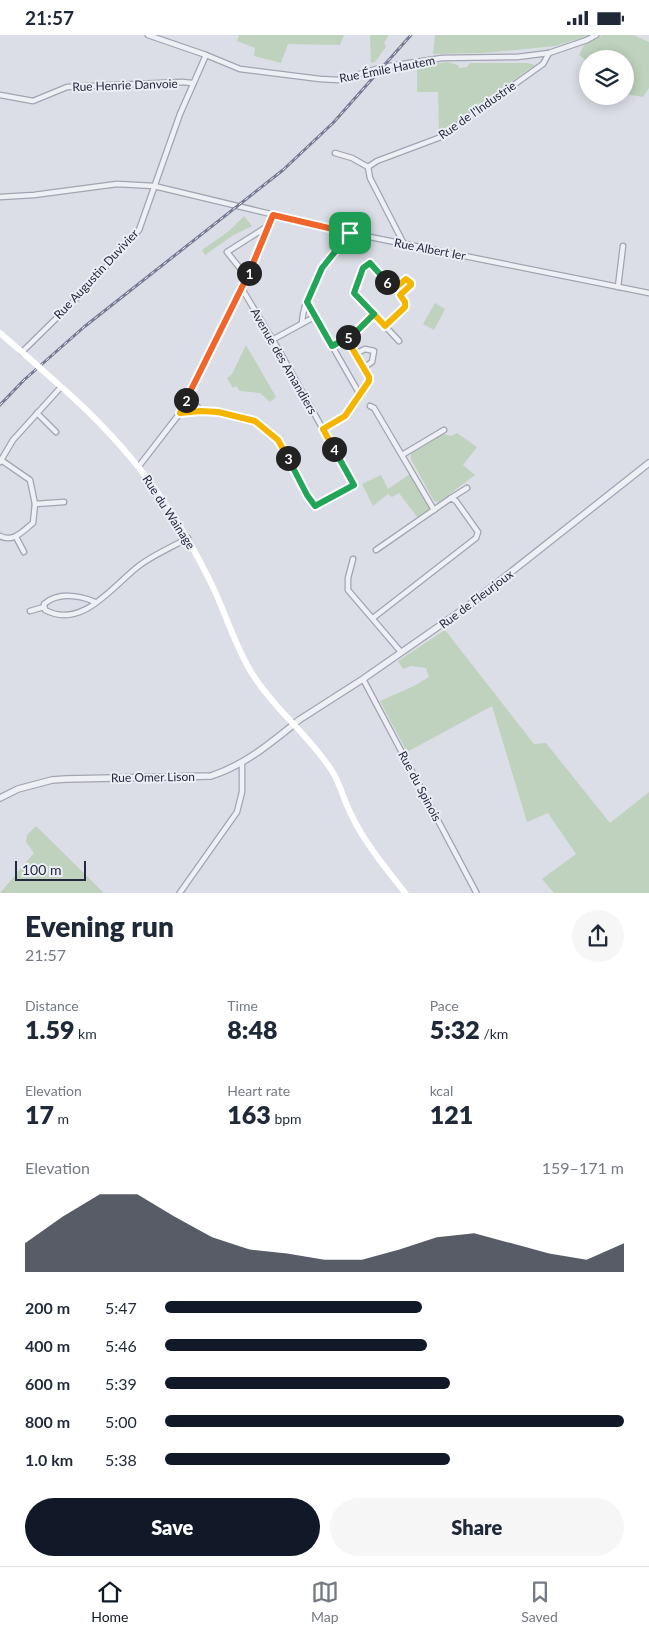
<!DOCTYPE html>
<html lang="en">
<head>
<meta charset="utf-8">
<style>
	:root { --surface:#fff; --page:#f6f6f7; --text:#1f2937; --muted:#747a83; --line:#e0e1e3; --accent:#111827 }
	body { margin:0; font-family:Lato,sans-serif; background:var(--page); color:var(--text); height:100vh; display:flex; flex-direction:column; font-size:19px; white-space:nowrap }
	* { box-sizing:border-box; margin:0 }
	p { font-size:16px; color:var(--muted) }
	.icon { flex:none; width:28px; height:28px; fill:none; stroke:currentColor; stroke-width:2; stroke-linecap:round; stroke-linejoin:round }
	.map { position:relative; height:858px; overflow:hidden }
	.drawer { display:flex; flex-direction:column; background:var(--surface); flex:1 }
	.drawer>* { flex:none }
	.buttons { position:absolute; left:579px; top:15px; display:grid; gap:10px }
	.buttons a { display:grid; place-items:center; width:55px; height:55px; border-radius:50%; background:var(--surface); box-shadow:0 2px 12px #0003; font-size:25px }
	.scale { position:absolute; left:15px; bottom:12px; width:71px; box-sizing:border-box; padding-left:5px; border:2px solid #25293f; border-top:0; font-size:14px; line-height:18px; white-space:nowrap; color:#25293f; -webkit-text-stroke:4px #eceef5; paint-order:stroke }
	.pin { position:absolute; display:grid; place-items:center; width:42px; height:42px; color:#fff; margin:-21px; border-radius:10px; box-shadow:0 2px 8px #0006 }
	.km { position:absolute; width:25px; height:25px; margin:-12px; border-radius:50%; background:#222; color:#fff; font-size:14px; line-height:25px; text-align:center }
	.round { display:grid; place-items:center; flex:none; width:52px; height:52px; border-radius:26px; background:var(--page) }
	.summary { display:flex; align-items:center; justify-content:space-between; height:85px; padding:0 25px }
	h1 { font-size:28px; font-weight:800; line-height:38px }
	.stats { display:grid; grid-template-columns:repeat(3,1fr); gap:8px; height:85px; padding:5px 25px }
	.stats div { display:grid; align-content:center }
	.stats b { font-size:25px; font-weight:800 }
	.stats small { font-size:14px; font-weight:400 }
	.stats p { font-size:14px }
	.chart { height:140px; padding:10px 25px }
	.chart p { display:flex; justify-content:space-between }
	.chart svg { width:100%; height:90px; margin-top:5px; fill:var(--accent); opacity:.7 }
	.action { display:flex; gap:10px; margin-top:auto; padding:10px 25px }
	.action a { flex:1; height:58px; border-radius:30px; background:var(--accent); color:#fff; font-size:20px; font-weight:800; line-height:58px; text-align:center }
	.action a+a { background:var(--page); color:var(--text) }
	ul { padding:0 25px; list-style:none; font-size:16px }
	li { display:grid; grid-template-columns:80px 60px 1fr; align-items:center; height:38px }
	li i { height:12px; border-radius:6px; background:var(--accent) }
	.status { display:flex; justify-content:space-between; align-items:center; height:35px; padding:0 25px; background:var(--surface); direction:ltr }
	.status svg { height:14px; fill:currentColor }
	.tab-bar { display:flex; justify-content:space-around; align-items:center; height:70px; border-top:1px solid var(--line); background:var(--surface); font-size:14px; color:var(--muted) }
	.tab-bar a { display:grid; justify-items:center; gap:2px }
	.tab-bar .on { color:var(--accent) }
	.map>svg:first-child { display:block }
	.green { fill:#bed2bd }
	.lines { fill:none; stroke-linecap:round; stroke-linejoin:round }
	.minor-casing { stroke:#a1a4b1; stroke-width:7 }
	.tertiary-casing { stroke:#a1a4b1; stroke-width:8 }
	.minor { stroke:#eff0f6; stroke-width:4.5 }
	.tertiary { stroke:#eff0f6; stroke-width:5.5 }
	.secondary { stroke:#fff; stroke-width:6 }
	.rail-casing { stroke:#757a92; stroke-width:3 }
	.rail { stroke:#eceef5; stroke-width:1; stroke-dasharray:4; stroke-linecap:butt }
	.secondary-bridge { stroke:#fff; stroke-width:6 }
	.split-1-casing { stroke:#fff; stroke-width:10 }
	.split-2-casing { stroke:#fff; stroke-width:10 }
	.split-3-casing { stroke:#fff; stroke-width:10 }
	.split-4-casing { stroke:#fff; stroke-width:10 }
	.split-5-casing { stroke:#fff; stroke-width:10 }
	.split-6-casing { stroke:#fff; stroke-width:10 }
	.split-7-casing { stroke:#fff; stroke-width:10 }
	.split-8-casing { stroke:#fff; stroke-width:10 }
	.split-1 { stroke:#f0652b; stroke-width:6 }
	.split-2 { stroke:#f0652b; stroke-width:6 }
	.split-3 { stroke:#f5b400; stroke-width:6 }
	.split-4 { stroke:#22a559; stroke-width:6 }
	.split-5 { stroke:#f5b400; stroke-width:6 }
	.split-6 { stroke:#f5b400; stroke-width:6 }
	.split-7 { stroke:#22a559; stroke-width:6 }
	.split-8 { stroke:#22a559; stroke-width:6 }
	.labels { text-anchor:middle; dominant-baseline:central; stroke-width:4; stroke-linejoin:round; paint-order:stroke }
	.street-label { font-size:12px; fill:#25293f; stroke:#eceef5 }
</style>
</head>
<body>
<div class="status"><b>21:57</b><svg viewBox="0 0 49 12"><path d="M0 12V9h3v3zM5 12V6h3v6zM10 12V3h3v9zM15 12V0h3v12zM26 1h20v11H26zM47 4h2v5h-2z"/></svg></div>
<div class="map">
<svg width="649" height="859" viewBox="0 0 649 859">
	<rect width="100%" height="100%" fill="#dcdee7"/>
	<g class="green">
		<path d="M239 0H344L340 10 288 9 281 28 254 21 255 13 237 6Z"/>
		<path d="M370 0H389L384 8 386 12 375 27 371 28Z"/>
		<path d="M435 0H592L555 11 484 18 433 19Z"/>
		<path d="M602 0H633L649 7V53L643 62 625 59V24H588L587 26 579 20 584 10Z"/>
		<path d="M447 27 458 30 459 33 467 32 470 28H528L535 30C502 52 473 79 439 98L438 57H417V31Z"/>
		<path d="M244 181 252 191 232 201 205 220 202 215 229 196Z"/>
		<path d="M435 268 445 274 434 295 423 289Z"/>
		<path d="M246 310 276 362 270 367 260 358 240 356 236 351 233 353 227 343 232 339Z"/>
		<path d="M457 398 477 412 463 430 475 440 439 467 434 466 411 424V419L443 399 451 401Z"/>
		<path d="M410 439 430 473 418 483 399 458 392 462 388 459 373 471 362 449 381 440 388 454Z"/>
		<path d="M445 595 534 709 546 708 610 788 649 757V858H554L542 844 576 819 548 778 527 787 492 671 407 717 380 666 414 651 429 642 426 633 411 631 403 634 398 626Z"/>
		<path d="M36 791 103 857 102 858H0L34 818 26 807 27 800Z"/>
	</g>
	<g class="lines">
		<g class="minor-casing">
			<g id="minor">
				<path d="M148 0 206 20 240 34 320 44 339 45 383 32 442 23 517 22 549 18 587 5 596 0"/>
				<path d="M0 60 33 66 67 52 182 47 192 48"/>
				<path d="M335 118 352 123 368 132 370 143 404 209"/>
				<path d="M368 132 377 126 441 102 543 29 549 18"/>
				<path d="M0 162 34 160 117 149 154 151 350 198 649 258"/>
				<path d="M370 228 400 260 406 270 385 291 354 258 363 233Z"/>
				<path d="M247 242 227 217 268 191"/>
				<path d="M618 252 623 211"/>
				<path d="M394 255 406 244 411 248V250L400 260"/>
				<path d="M307 267 359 358"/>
				<path d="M302 288C304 255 330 222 350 198"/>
				<path d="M385 291 399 306"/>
				<path d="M272 305 316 281"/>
				<path d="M333 311 354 299 374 279"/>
				<path d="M22 317 81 259 139 195 180 79 206 20"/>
				<path d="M355 319 365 314 374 316 372 327 363 333"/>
				<path d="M190 358 194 368 201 376"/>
				<path d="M370 371 374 373 434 475"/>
				<path d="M37 378 56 397"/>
				<path d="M180 378C213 374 258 377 279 407 293 427 301 451 315 471L354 450 280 317 242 254"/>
				<path d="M323 394 345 381 369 346V342L346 303"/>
				<path d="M402 420 444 395"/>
				<path d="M0 427 13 405 61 352"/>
				<path d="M139 431 180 378 214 306 242 254 273 180"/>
				<path d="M451 463 467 453"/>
				<path d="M35 469 64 467"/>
				<path d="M0 501C13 508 23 496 33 488L35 469 30 445 1 425"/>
				<path d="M16 502 24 517"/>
				<path d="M353 524 348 543V555L401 617"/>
				<path d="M95 567C79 560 58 557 44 569L45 575C83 595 113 550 140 530 155 519 172 512 188 503"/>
				<path d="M30 576 44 572"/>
				<path d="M373 583 476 503 478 497 456 466 451 463 376 515"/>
				<path d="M363 644 477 859"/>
				<path d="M179 859 237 777 242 757V727"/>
			</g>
		</g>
		<g class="tertiary-casing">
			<path id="tertiary" d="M0 763 18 754 52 745 66 744 211 741C245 730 272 707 299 685L363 644 468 571 649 428"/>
		</g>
		<use href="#minor" class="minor"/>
		<use href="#tertiary" class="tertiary"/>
		<g class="secondary">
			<path d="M0 298 30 324"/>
			<path d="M49 341C119 401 168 461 209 544 225 575 234 610 253 640 275 675 310 701 332 736 341 750 344 767 352 781 364 807 388 836 406 859"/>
		</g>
		<g class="rail-casing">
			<path id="rail" d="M0 370 24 345 84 292 283 135 333 88 411 0"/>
		</g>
		<use href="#rail" class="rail"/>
		<path class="secondary-bridge" d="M30 324 49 341"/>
	</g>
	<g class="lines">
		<g class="split-1-casing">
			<path id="split-1" d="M249 238 273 180 350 198"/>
		</g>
		<g class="split-2-casing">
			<path id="split-2" d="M186 365 249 238"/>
		</g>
		<g class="split-3-casing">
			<path id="split-3" d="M186 365 180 378 201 376 218 377 255 386 278 405 288 423"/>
		</g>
		<g class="split-4-casing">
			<path id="split-4" d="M288 423 307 460 315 471 354 450 334 414"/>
		</g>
		<g class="split-5-casing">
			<path id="split-5" d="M334 414 323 394 345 381 369 346V342L346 303 348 302"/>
		</g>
		<g class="split-6-casing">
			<path id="split-6" d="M348 302 354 299 374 279 385 291 405 272V267L400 260 411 250V248L406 244 394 254 387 247"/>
		</g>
		<g class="split-7-casing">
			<path id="split-7" d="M334 310 354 299 374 279 354 258 363 233 370 228 387 247"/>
		</g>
		<g class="split-8-casing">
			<path id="split-8" d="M334 310 332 311 307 267 322 233 350 198"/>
		</g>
		<use href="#split-1" class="split-1"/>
		<use href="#split-2" class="split-2"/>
		<use href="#split-3" class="split-3"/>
		<use href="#split-4" class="split-4"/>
		<use href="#split-5" class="split-5"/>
		<use href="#split-6" class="split-6"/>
		<use href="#split-7" class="split-7"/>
		<use href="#split-8" class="split-8"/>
	</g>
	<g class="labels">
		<g class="street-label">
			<text transform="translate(387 34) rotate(-11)">Rue Émile Hautem</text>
			<text transform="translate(125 50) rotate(-2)">Rue Henrie Danvoie</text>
			<text transform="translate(477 75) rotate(-35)">Rue de l'Industrie</text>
			<text transform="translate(430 214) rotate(11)">Rue Albert Ier</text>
			<text transform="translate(96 239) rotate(-47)">Rue Augustin Duvivier</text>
			<text transform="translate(284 326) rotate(60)">Avenue des Amandiers</text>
			<text transform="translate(169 477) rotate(57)">Rue du Wainage</text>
			<text transform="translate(476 564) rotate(-37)">Rue de Fleurjoux</text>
			<text transform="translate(153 742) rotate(-1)">Rue Omer Lison</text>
			<text transform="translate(420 751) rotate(62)">Rue du Spinois</text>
		</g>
	</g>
</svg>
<div class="buttons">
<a><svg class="icon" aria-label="layers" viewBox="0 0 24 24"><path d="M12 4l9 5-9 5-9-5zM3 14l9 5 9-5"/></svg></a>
</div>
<div class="scale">100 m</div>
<div class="pin" style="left:350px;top:198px;background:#1e9e55"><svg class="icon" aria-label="arrive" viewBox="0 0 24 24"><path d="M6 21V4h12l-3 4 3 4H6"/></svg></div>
<b class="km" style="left:249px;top:238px">1</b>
<b class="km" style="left:186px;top:365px">2</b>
<b class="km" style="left:288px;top:423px">3</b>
<b class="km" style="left:334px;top:414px">4</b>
<b class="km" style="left:348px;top:302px">5</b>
<b class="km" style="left:387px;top:247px">6</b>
</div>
<section class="drawer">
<div class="summary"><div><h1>Evening run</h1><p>21:57</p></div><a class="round"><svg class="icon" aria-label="share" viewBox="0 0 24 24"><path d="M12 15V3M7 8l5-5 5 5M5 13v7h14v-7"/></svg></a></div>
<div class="stats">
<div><p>Distance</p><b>1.59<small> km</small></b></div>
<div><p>Time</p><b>8:48</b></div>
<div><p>Pace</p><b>5:32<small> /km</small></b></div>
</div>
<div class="stats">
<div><p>Elevation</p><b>17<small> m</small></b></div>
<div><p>Heart rate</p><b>163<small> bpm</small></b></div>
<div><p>kcal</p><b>121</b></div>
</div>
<div class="chart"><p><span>Elevation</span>159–171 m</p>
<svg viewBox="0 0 160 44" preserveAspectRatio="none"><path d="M0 44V30L10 17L20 6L30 6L40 17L50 27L60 33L70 35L80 38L90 38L100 33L110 27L120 25L130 30L140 35L150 38L160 30V44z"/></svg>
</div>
<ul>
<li><b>200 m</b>5:47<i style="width:56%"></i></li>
<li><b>400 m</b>5:46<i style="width:57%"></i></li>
<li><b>600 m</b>5:39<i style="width:62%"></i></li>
<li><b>800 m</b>5:00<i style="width:100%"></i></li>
<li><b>1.0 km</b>5:38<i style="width:62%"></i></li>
</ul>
<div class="action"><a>Save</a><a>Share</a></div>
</section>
<nav class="tab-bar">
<a class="on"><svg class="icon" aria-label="home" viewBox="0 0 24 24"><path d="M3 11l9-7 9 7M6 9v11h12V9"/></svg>Home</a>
<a><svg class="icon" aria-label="map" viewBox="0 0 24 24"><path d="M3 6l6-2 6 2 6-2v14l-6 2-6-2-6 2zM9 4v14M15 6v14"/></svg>Map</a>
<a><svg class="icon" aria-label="saved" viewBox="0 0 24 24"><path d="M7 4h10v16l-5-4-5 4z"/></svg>Saved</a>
</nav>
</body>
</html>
